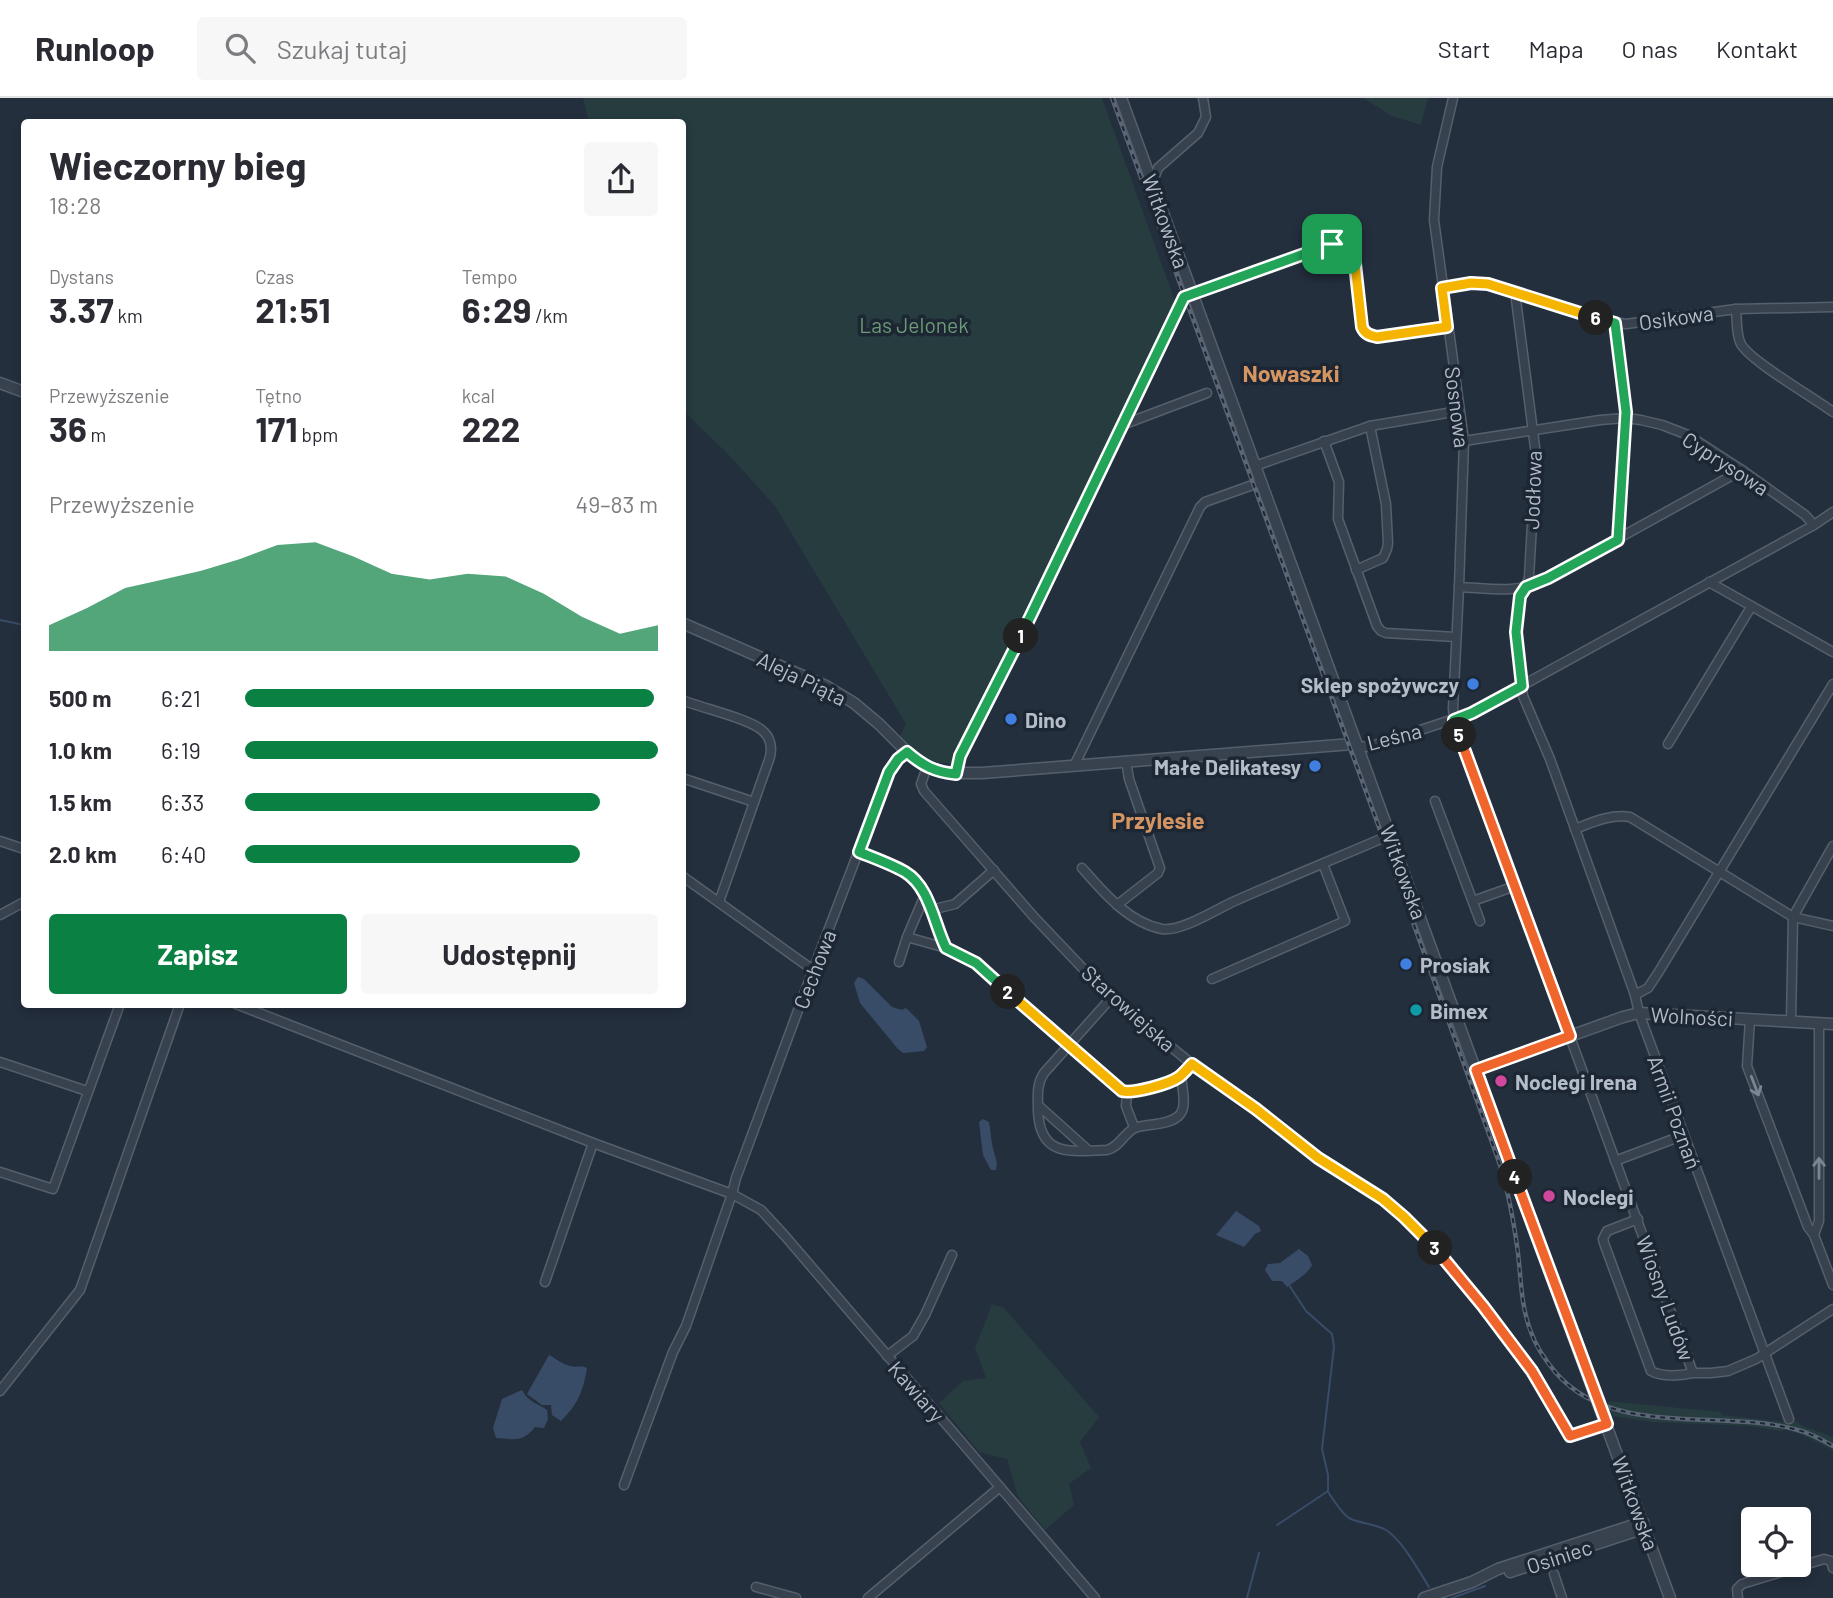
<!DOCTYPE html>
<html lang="pl">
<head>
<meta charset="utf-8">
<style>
	:root { --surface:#fff; --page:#f7f7f7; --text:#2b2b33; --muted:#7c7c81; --line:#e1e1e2; --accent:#0b8043 }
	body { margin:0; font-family:Barlow,sans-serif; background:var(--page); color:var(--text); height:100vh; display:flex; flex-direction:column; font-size:26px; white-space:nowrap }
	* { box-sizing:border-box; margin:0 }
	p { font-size:23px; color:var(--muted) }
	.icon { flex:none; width:38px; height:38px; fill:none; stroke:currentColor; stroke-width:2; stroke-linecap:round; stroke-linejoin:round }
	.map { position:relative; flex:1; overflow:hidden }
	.panel { position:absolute; left:21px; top:21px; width:665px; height:889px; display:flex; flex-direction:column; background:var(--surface); border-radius:7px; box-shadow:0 4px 10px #0003 }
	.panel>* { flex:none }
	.tools { position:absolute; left:1741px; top:1409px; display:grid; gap:14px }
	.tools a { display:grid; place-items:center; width:70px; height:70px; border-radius:7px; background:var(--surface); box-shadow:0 4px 10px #0003; font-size:35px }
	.pin { position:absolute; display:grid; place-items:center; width:60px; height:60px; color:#fff; margin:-30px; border-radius:14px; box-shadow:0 4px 10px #0006 }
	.km { position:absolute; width:35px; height:35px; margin:-18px; border-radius:50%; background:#222; color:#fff; font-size:19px; line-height:35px; text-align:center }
	.round { display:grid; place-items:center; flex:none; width:74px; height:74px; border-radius:7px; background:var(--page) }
	.summary { display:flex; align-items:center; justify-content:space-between; height:119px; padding:0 28px }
	h1 { font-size:38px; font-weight:700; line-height:52px }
	.metrics { display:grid; grid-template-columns:repeat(3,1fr); gap:10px; height:119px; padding:7px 28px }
	.metrics div { display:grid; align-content:center }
	.metrics b { font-size:35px; font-weight:700 }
	.metrics small { font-size:19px; font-weight:400 }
	.metrics p { font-size:19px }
	.chart { height:196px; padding:14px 28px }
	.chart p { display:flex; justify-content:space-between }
	.chart svg { width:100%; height:126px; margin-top:7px; fill:var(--accent); opacity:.7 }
	.action { display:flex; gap:14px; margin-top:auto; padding:14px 28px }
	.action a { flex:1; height:80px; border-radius:7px; background:var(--accent); color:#fff; font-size:28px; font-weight:700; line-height:80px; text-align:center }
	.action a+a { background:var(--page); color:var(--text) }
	ul { padding:0 28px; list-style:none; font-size:23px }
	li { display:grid; grid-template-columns:112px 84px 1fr; align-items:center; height:52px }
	li i { height:18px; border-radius:9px; background:var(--accent) }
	header { display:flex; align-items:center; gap:42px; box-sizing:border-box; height:98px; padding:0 35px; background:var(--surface); border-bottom:2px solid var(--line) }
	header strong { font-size:33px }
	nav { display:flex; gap:38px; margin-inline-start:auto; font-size:24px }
	.search { width:490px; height:63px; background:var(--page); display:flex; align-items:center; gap:18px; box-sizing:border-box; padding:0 24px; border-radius:7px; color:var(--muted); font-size:26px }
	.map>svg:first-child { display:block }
	.green { fill:#263c3f }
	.water { fill:#394c67 }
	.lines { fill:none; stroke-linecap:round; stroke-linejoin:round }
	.stream { stroke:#394c67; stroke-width:2 }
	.minor-casing { stroke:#565f6c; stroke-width:11 }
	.tertiary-casing { stroke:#565f6c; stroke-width:13 }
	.minor { stroke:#38414e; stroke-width:8 }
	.tertiary { stroke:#38414e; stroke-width:10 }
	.rail-casing { stroke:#5a6575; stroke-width:4.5 }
	.rail { stroke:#1d2633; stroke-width:2; stroke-dasharray:5; stroke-linecap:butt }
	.oneway { stroke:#7c8592 }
	.split-1-casing { stroke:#fff; stroke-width:14 }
	.split-2-casing { stroke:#fff; stroke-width:14 }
	.split-3-casing { stroke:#fff; stroke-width:14 }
	.split-4-casing { stroke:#fff; stroke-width:14 }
	.split-5-casing { stroke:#fff; stroke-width:14 }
	.split-6-casing { stroke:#fff; stroke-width:14 }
	.split-7-casing { stroke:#fff; stroke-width:14 }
	.split-1 { stroke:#22a559; stroke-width:9 }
	.split-2 { stroke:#22a559; stroke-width:9 }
	.split-3 { stroke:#f5b400; stroke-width:9 }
	.split-4 { stroke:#f0652b; stroke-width:9 }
	.split-5 { stroke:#f0652b; stroke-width:9 }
	.split-6 { stroke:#22a559; stroke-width:9 }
	.split-7 { stroke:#f5b400; stroke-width:9 }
	.shop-dot { fill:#3f7fe0; stroke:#1d2633; stroke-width:2.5 }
	.culture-dot { fill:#0f9aa8; stroke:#1d2633; stroke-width:2.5 }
	.hotel-dot { fill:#d1479c; stroke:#1d2633; stroke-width:2.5 }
	.labels { text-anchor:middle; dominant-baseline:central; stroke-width:7; stroke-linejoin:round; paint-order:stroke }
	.street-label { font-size:21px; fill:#b4bcc9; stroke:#1d2633 }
	.park-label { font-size:21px; fill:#6b9a76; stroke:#1d2633 }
	.poi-label { font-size:21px; font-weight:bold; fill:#b4bcc9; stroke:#1d2633; text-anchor:start }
	.neighbourhood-label { font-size:23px; font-weight:bold; fill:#d59563; stroke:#1d2633 }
</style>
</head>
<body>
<header>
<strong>Runloop</strong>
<div class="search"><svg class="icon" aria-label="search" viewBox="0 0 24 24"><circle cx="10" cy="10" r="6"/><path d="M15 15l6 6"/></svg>Szukaj tutaj</div>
<nav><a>Start</a><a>Mapa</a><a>O nas</a><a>Kontakt</a></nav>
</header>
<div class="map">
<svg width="1833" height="1500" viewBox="0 0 1833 1500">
	<rect width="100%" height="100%" fill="#242f3e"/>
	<g class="green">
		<path d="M583 0H1102L1175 203 951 666 920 662 900 638 906 626 775 408 727 355 683 313 682 24H589Z"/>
		<path d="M1363 0H1428L1421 27 1392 18Z"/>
		<path d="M992 1206 1004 1210 1099 1319 1080 1344 1091 1370 1069 1386 1074 1407 1045 1432 1018 1399 1007 1361 979 1354 939 1305 963 1283 986 1280 975 1250Z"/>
		<path d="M1607 1303 1721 1314 1722 1317 1783 1324 1784 1321 1794 1322C1805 1332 1820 1332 1833 1340V1352L1800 1336 1785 1331 1782 1333 1749 1328 1651 1324 1613 1318Z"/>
	</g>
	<g class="water">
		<path d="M858 879 864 881 892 909 902 912 906 910 919 923 927 949 924 953 903 955 898 951 860 905 854 885Z"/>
		<path d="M983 1021 989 1024C991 1034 991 1045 994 1054 996 1062 998 1064 996 1072H991L983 1057 979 1024Z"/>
		<path d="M1236 1113 1259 1128 1261 1133 1255 1136 1244 1149 1216 1137Z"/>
		<path d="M1299 1151 1308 1158 1312 1167C1308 1176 1295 1183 1287 1189L1282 1183H1272L1265 1172 1268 1166 1280 1165Z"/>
		<path d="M549 1257C555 1260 563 1267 570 1268 577 1270 581 1267 587 1270 583 1294 578 1306 561 1323L552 1317 551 1307H542L527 1296Z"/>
		<path d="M522 1292C528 1304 537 1305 547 1312L548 1321 544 1330 535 1329C522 1345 515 1341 496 1340L493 1330 502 1301Z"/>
	</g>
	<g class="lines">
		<g class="stream">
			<path d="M0 522 24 527"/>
			<path d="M1328 1394C1334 1402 1340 1414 1349 1420 1360 1426 1374 1425 1386 1432 1402 1442 1419 1473 1429 1489"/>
			<path d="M1277 1427 1328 1393V1377L1322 1351 1334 1249 1332 1236 1306 1213 1289 1187"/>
			<path d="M1247 1500 1259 1455"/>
			<path d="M1452 1500 1485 1488"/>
		</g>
		<g class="minor-casing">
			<g id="minor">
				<path d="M1453 0 1437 69 1434 122 1464 343 1459 489 1453 610 1454 622 1693 1275H1711L1728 1273 1756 1261 1833 1211"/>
				<path d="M1152 86 1158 70 1198 35 1206 19 1203 0"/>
				<path d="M1442 190 1471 185 1488 186 1602 222 1626 226 1736 211 1833 209"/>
				<path d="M1515 194 1536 357 1529 479 1526 490 1520 498 1516 534 1523 598 1550 661 1635 897 1639 915 1789 1321"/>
				<path d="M1736 211C1737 221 1736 234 1740 244 1746 261 1815 300 1833 314"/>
				<path d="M1615 225 1626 314 1618 442"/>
				<path d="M1122 327 1207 295"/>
				<path d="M1324 343 1339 384 1338 421 1377 528 1381 533 1386 535 1456 539"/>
				<path d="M1464 343 1600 322 1625 320 1641 322 1662 327 1688 337 1742 372 1805 417 1814 427"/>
				<path d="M1255 368 1370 328 1459 313"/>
				<path d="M1356 472 1383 460 1387 451 1388 445 1386 406 1370 328"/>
				<path d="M1709 484 1833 554"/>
				<path d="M1459 489C1485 490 1512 495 1536 486L1742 372"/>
				<path d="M682 602C701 610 752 621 764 634 771 641 772 650 770 659L719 804"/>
				<path d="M1668 646 1751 509"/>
				<path d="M1358 648 1369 649 1472 615 1814 427 1833 414"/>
				<path d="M1074 668 1200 409 1205 404 1261 384"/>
				<path d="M927 669 921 686 924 693 1034 819 1111 900 1192 966 1256 1011 1318 1060 1383 1101 1422 1136 1451 1168 1532 1273 1571 1338 1607 1326"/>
				<path d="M956 676 960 658 990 601 1042 495 1184 199 1339 143C1348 146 1351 148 1354 157L1362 229 1366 236 1377 239 1447 229"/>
				<path d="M682 680 754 704"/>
				<path d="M1435 703 1480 823"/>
				<path d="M1575 731C1593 724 1611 716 1630 719L1793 819 1833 828"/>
				<path d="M0 743 24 751"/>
				<path d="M859 754C874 760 891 766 905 774 930 789 934 826 946 850L976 865 1122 993 1127 994 1126 1008 1134 1029"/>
				<path d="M1082 770C1103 794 1129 825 1162 831 1182 834 1218 810 1237 802 1287 780 1339 759 1390 737"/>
				<path d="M682 778 813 872"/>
				<path d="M1473 803 1515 788"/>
				<path d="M1117 807 1158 775 1160 770 1129 681 1126 663"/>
				<path d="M931 812 955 806 994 772"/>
				<path d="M0 817 24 804"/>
				<path d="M907 839 946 850"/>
				<path d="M899 864 907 839 925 797"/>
				<path d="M1212 881 1345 823 1323 766"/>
				<path d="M1635 897 1648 890 1658 875 1833 586"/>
				<path d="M1111 900 1044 975C1036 987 1038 999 1038 1013 1040 1060 1071 1053 1107 1052 1119 1049 1123 1037 1133 1031 1137 1028 1144 1028 1149 1027 1188 1023 1186 1013 1181 978L1192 966"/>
				<path d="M236 906 593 1045 732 1096 761 1112 785 1138 1095 1500"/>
				<path d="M1750 921 1747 968 1808 1129 1814 1137 1833 1187"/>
				<path d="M1791 923 1793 819 1833 748"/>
				<path d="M0 964 87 993"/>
				<path d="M1127 994 1174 982 1181 978"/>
				<path d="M1039 1008 1088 1052"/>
				<path d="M1615 1063 1684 1037"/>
				<path d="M0 1074 53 1091 120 906"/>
				<path d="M1638 1121 1607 1133 1603 1141 1604 1145 1651 1273C1662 1279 1680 1278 1693 1275"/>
				<path d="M1814 1137 1819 1123V925"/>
				<path d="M545 1184 593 1045"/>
				<path d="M887 1258 913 1238 925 1217 952 1157"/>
				<path d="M0 1293 80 1192 180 906"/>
				<path d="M624 1387 673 1254 686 1228 732 1096 736 1080 813 872 889 674 898 661 907 654"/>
				<path d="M1554 1476 1562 1500"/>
				<path d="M756 1489 796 1500"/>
				<path d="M868 1500 1000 1389"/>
				<path d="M1738 1500 1737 1491 1742 1486 1824 1461 1831 1463 1833 1470"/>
			</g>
		</g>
		<g class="tertiary-casing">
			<g id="tertiary">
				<path d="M1121 0 1517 1086 1670 1500"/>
				<path d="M0 285 24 294"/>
				<path d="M682 525 826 588 854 605 879 626 907 654 927 669 946 675H982L1352 646 1358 648"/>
				<path d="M1476 972 1623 919 1639 915 1833 926"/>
				<path d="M1510 1474 1645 1430"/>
				<path d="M1424 1500 1472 1484 1498 1471 1643 1424"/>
			</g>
		</g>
		<use href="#minor" class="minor"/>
		<use href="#tertiary" class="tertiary"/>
		<g class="rail-casing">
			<path id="rail" d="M1112 0 1376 721 1500 1067C1509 1096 1514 1125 1518 1155 1521 1181 1521 1209 1531 1234 1536 1249 1546 1263 1556 1275 1613 1340 1717 1311 1794 1331 1808 1334 1821 1341 1833 1348"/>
		</g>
		<use href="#rail" class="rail"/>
	</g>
	<defs><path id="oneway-shaft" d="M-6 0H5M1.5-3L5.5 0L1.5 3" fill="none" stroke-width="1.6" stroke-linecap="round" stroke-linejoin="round" transform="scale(1.75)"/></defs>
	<g class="oneway">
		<use href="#oneway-shaft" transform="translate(1755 988) rotate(69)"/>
		<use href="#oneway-shaft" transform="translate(1819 1070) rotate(-90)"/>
	</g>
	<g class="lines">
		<g class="split-1-casing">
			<path id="split-1" d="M1021 538 1184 199 1332 146"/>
		</g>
		<g class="split-2-casing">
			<path id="split-2" d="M1008 894 976 865 946 850C934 826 930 789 905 774 891 766 874 760 859 754L889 674 898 661 907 654C923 668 935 674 956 676L960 658 1021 538"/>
		</g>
		<g class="split-3-casing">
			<path id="split-3" d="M1008 894 1122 993C1133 996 1169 986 1179 979 1184 975 1188 970 1192 966L1256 1011 1318 1060 1383 1101 1404 1119 1435 1150"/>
		</g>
		<g class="split-4-casing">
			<path id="split-4" d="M1435 1150 1483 1208 1532 1273 1570 1338 1607 1326 1515 1079"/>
		</g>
		<g class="split-5-casing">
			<path id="split-5" d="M1459 637 1570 938 1476 972 1515 1079"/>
		</g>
		<g class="split-6-casing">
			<path id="split-6" d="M1459 637 1454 622 1472 615 1522 588 1516 534 1520 498 1526 489 1548 480 1618 442 1626 314 1615 225 1596 220"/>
		</g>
		<g class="split-7-casing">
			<path id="split-7" d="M1332 146C1344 142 1350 146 1354 157L1362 229C1365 236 1369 237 1377 239L1447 229 1442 190 1471 185 1488 186 1596 220"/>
		</g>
		<use href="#split-1" class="split-1"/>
		<use href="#split-2" class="split-2"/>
		<use href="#split-3" class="split-3"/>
		<use href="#split-4" class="split-4"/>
		<use href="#split-5" class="split-5"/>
		<use href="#split-6" class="split-6"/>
		<use href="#split-7" class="split-7"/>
	</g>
	<g class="shop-dot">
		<circle cx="1473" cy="586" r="7"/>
		<circle cx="1011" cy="621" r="7"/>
		<circle cx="1315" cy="668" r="7"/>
		<circle cx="1406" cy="866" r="7"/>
	</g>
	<circle class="culture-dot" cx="1416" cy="912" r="7"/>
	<g class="hotel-dot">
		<circle cx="1501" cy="983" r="7"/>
		<circle cx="1549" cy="1098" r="7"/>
	</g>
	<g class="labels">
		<g class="street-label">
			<text transform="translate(1166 123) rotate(70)">Witkowska</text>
			<text transform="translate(1676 219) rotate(-8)">Osikowa</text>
			<text transform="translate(1458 309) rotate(83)">Sosnowa</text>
			<text transform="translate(1726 365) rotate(33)">Cyprysowa</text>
			<text transform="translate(1532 392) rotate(-88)">Jodłowa</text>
			<text transform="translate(802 580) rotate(26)">Aleja Piąta</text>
			<text transform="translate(1394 638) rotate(-14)">Leśna</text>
			<text transform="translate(1404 774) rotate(70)">Witkowska</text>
			<text transform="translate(814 871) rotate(-69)">Cechowa</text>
			<text transform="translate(1129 910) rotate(42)">Starowiejska</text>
			<text transform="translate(1692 918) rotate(3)">Wolności</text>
			<text transform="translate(1675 1014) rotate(70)">Armii Poznań</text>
			<text transform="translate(1666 1200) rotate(70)">Wiosny Ludów</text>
			<text transform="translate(917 1293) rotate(49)">Kawiary</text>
			<text transform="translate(1636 1405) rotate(70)">Witkowska</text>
			<text transform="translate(1559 1458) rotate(-18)">Osiniec</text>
		</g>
		<g class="park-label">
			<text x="914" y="226">Las Jelonek</text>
		</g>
		<g class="poi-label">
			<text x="1459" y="586" text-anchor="end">Sklep spożywczy</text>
			<text x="1025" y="621">Dino</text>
			<text x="1301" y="668" text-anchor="end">Małe Delikatesy</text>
			<text x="1420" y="866">Prosiak</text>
			<text x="1430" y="912">Bimex</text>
			<text x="1515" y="983">Noclegi Irena</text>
			<text x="1563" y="1098">Noclegi</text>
		</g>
		<g class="neighbourhood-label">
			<text x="1291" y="275">Nowaszki</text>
			<text x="1158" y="722">Przylesie</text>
		</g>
	</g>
</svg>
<div class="tools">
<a><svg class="icon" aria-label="locate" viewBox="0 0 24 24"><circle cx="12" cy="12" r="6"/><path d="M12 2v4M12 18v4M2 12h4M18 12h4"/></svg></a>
</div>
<div class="pin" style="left:1332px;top:146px;background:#1e9e55"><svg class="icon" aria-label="arrive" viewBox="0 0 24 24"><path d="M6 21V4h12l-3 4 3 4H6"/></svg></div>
<b class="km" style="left:1021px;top:538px">1</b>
<b class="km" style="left:1008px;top:894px">2</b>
<b class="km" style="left:1435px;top:1150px">3</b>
<b class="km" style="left:1515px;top:1079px">4</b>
<b class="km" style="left:1459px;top:637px">5</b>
<b class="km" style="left:1596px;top:220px">6</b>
<section class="panel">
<div class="summary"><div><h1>Wieczorny bieg</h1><p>18:28</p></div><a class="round"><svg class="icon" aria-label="share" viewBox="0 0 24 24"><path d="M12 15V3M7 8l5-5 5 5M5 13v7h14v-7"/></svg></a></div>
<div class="metrics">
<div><p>Dystans</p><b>3.37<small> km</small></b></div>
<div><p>Czas</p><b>21:51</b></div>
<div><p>Tempo</p><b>6:29<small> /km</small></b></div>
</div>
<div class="metrics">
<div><p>Przewyższenie</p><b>36<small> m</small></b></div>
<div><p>Tętno</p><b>171<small> bpm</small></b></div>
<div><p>kcal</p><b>222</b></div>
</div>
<div class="chart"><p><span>Przewyższenie</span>49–83 m</p>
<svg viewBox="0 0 160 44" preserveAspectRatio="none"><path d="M0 44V35L10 29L20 22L30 19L40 16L50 12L60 7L70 6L80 11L90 17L100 19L110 17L120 18L130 24L140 32L150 38L160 35V44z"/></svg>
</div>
<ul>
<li><b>500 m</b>6:21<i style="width:99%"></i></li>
<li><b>1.0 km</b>6:19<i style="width:100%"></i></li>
<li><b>1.5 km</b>6:33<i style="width:86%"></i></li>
<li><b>2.0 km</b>6:40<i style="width:81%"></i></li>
</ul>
<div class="action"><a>Zapisz</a><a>Udostępnij</a></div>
</section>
</div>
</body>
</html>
